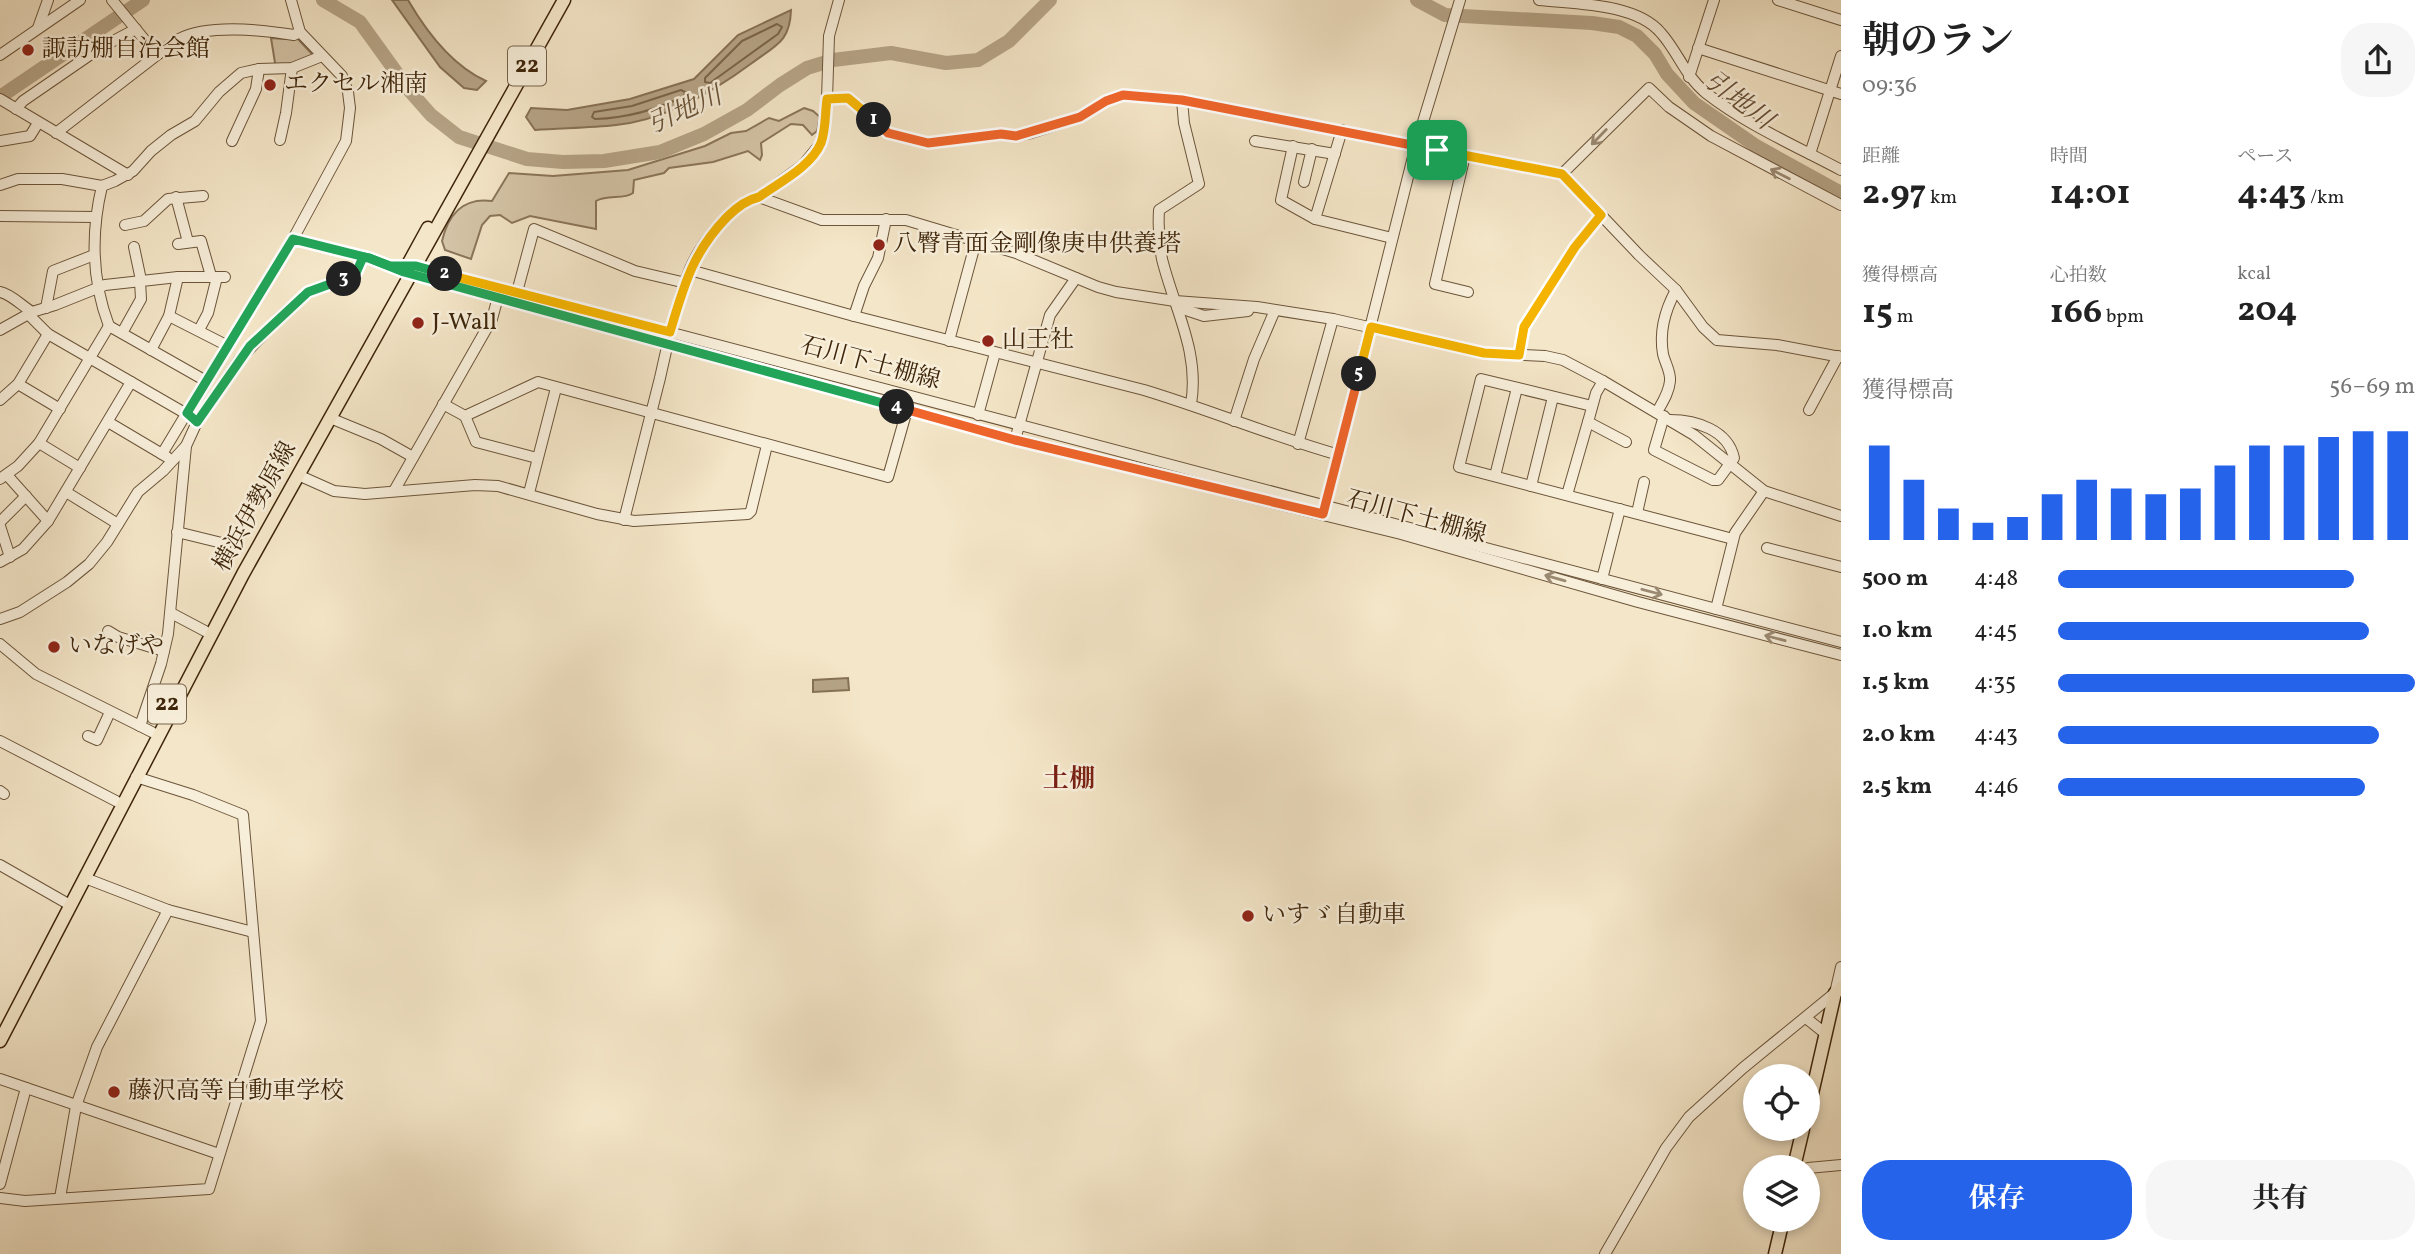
<!DOCTYPE html>
<html lang="ja">
<head>
<meta charset="utf-8">
<style>
	:root { --surface:#fff; --page:#f6f6f6; --text:#222; --muted:#767676; --accent:#2563eb }
	body { margin:0; font-family:Vollkorn,"Noto Serif JP",serif; background:var(--page); color:var(--text); height:100vh; display:flex; flex-direction:column; font-size:26px; white-space:nowrap }
	* { box-sizing:border-box; margin:0 }
	p { font-size:23px; color:var(--muted) }
	.icon { flex:none; width:38px; height:38px; fill:none; stroke:currentColor; stroke-width:2; stroke-linecap:round; stroke-linejoin:round }
	.map { position:relative; flex:1; overflow:hidden }
	.sheet { display:flex; flex-direction:column; background:var(--surface); width:595px }
	.sheet>* { flex:none }
	.fabs { position:absolute; left:1743px; top:1064px; display:grid; gap:14px }
	.fabs a { display:grid; place-items:center; width:77px; height:77px; border-radius:50%; background:var(--surface); box-shadow:0 4px 10px #0003; font-size:35px }
	.pin { position:absolute; display:grid; place-items:center; width:60px; height:60px; color:#fff; margin:-30px; border-radius:14px; box-shadow:0 4px 10px #0006 }
	.km { position:absolute; width:35px; height:35px; margin:-18px; border-radius:50%; background:#222; color:#fff; font-size:19px; line-height:35px; text-align:center }
	.round { display:grid; place-items:center; flex:none; width:74px; height:74px; border-radius:28px; background:var(--page) }
	.headline { display:flex; align-items:center; justify-content:space-between; height:119px; padding:0 21px }
	h1 { font-size:38px; font-weight:700; line-height:52px }
	.stats { display:grid; grid-template-columns:repeat(3,1fr); gap:10px; height:119px; padding:7px 21px }
	.stats div { display:grid; align-content:center }
	.stats b { font-size:35px; font-weight:700 }
	.stats small { font-size:19px; font-weight:400 }
	.stats p { font-size:19px }
	.chart { height:196px; padding:14px 21px }
	.chart p { display:flex; justify-content:space-between }
	.chart svg { width:100%; height:126px; margin-top:7px; stroke:var(--accent); stroke-width:6 }
	.primary-button { display:flex; gap:14px; margin-top:auto; padding:14px 21px }
	.primary-button a { flex:1; height:80px; border-radius:28px; background:var(--accent); color:#fff; font-size:28px; font-weight:700; line-height:80px; text-align:center }
	.primary-button a+a { background:var(--page); color:var(--text) }
	ul { padding:0 21px; list-style:none; font-size:23px }
	li { display:grid; grid-template-columns:112px 84px 1fr; align-items:center; height:52px }
	li i { height:18px; border-radius:9px; background:var(--accent) }
	main { display:flex; flex:1; min-height:0 }
	.map>svg:first-child { display:block }
	.green { fill:#d5c5a8; stroke:#8a7559; stroke-width:2 }
	.water { fill:#b6a487; stroke:#867155; stroke-width:2 }
	.lines { fill:none; stroke-linecap:round; stroke-linejoin:round }
	.shore { stroke:#7a6448; stroke-width:2 }
	.river { stroke:#b6a487; stroke-width:14 }
	.minor-casing { stroke:#6c553a; stroke-width:12 }
	.major-casing { stroke:#3e250a; stroke-width:15 }
	.minor { stroke:#f8efdb; stroke-width:10 }
	.major { stroke:#f4e6c8; stroke-width:12 }
	.oneway { stroke:#9b8a72 }
	.split-1-casing { stroke:#fff; stroke-width:14 }
	.split-2-casing { stroke:#fff; stroke-width:14 }
	.split-3-casing { stroke:#fff; stroke-width:14 }
	.split-4-casing { stroke:#fff; stroke-width:14 }
	.split-5-casing { stroke:#fff; stroke-width:14 }
	.split-6-casing { stroke:#fff; stroke-width:14 }
	.split-1 { stroke:#f0652b; stroke-width:9 }
	.split-2 { stroke:#f5b400; stroke-width:9 }
	.split-3 { stroke:#22a559; stroke-width:9 }
	.split-4 { stroke:#22a559; stroke-width:9 }
	.split-5 { stroke:#f0652b; stroke-width:9 }
	.split-6 { stroke:#f5b400; stroke-width:9 }
	.poi-dot { fill:#8f2418; stroke:#f8efdb; stroke-width:2.5 }
	.labels { text-anchor:middle; dominant-baseline:central; stroke-width:5; stroke-linejoin:round; paint-order:stroke }
	.shield { fill:#f8efdb; stroke:#766249; stroke-width:2 }
	.shield-label { font-size:23px; font-weight:bold; fill:#3e250a }
	.poi-label { font-size:24px; fill:#3e250a; stroke:#f8efdb; text-anchor:start }
	.street-label { font-size:24px; fill:#3e250a; stroke:#f8efdb }
	.water-label { font-size:26px; font-style:italic; fill:#685136; stroke:#f8efdb }
	.neighbourhood-label { font-size:26px; font-weight:bold; fill:#7a1f14; stroke:#f8efdb }
</style>
</head>
<body>
<main>
<div class="map">
<svg width="1841" height="1254" viewBox="0 0 1841 1254">
	<rect width="100%" height="100%" fill="#f4e6c8"/>
	<filter id="stains"><feTurbulence type="fractalNoise" baseFrequency=".00286" numOctaves="4"/><feColorMatrix values="0 0 0 0 .2 0 0 0 0 .09 0 0 0 0 .02 0 0 0 .5 -.17"/></filter>
	<radialGradient id="worn" r=".72"><stop offset=".6" stop-color="#630" stop-opacity="0"/><stop offset="1" stop-color="#630" stop-opacity=".3"/></radialGradient>
	<g class="green">
		<path d="M296 37 314 56 276 69 271 38 285 39Z"/>
		<path d="M804 108 813 111 821 118 817 131 812 135 803 125 791 124 761 143 762 155 760 160 748 151 713 162 669 168 664 173 634 180 633 193C623 200 608 194 596 201V229L530 216 512 223 500 215 490 216 482 225 471 259 445 250 442 241C448 215 463 197 492 201L509 173 553 176 628 170 705 146 731 133 746 131 769 118 779 121Z"/>
	</g>
	<g class="water">
		<path d="M392 0H408C426 31 453 66 486 81L477 90 464 88 440 67Z"/>
		<path d="M791 10C790 42 776 45 752 63 713 92 666 120 616 125 589 128 562 128 535 130L526 117 531 108 567 110 630 99 694 79 738 35Z"/>
		<path d="M848 678 849 690 813 692V680Z"/>
	</g>
	<g class="lines">
		<g class="shore">
			<path d="M777 24 782 27 778 34 710 83 705 82V78L742 41Z"/>
			<path d="M681 90 685 92 684 96C656 110 626 118 595 119L592 117 594 112 632 106Z"/>
		</g>
		<g class="river">
			<path d="M323 0 360 22 409 90 431 115 459 137 527 159 563 162 604 161 660 152 704 134 747 110 780 85 807 68 833 60 891 53 946 63 978 60 1009 41 1050 0"/>
			<path d="M1417 0 1445 15 1592 23 1619 27 1637 36 1655 54 1667 74 1694 103 1756 146 1841 193"/>
			<path d="M0 97 143 0"/>
		</g>
		<g class="minor-casing">
			<g id="minor">
				<path d="M112 0 157 55C164 50 171 43 179 39 208 24 263 30 294 35L300 32"/>
				<path d="M1539 0C1575 4 1636 3 1661 33 1678 52 1685 76 1706 93 1747 125 1796 146 1841 170"/>
				<path d="M1778 0 1841 20"/>
				<path d="M38 28 48 0"/>
				<path d="M1698 48 1841 94"/>
				<path d="M0 55 80 0"/>
				<path d="M1689 77 1714 0"/>
				<path d="M0 99 128 175"/>
				<path d="M827 99 848 98 889 133 928 143 1001 134 1016 136 1031 133 1080 117 1106 101 1123 95 1182 100 1562 174 1639 255 1676 290 1703 327 1717 340 1777 345 1841 357"/>
				<path d="M1182 100 1184 123 1199 184 1159 210C1158 227 1159 243 1162 259 1174 308 1200 352 1191 404"/>
				<path d="M16 109 23 101 100 48 136 29"/>
				<path d="M1342 130 1315 219 1392 238"/>
				<path d="M56 133 157 55"/>
				<path d="M280 140 286 113 292 68"/>
				<path d="M0 141 30 136 38 123"/>
				<path d="M232 141 256 89 259 69"/>
				<path d="M1255 141 1335 154"/>
				<path d="M1293 146 1281 200 1315 219"/>
				<path d="M1810 154 1841 56"/>
				<path d="M1465 155 1435 284 1468 292"/>
				<path d="M1562 174 1649 88 1669 107 1711 136 1841 205"/>
				<path d="M1304 182 1312 149"/>
				<path d="M0 185 18 179H62L102 186 115 181 133 171 151 151 171 135 195 121 219 92 241 73 259 69 292 68 322 56"/>
				<path d="M102 186C91 232 92 281 109 326"/>
				<path d="M176 197 188 242"/>
				<path d="M759 197 803 165 821 143 827 99 829 36 839 0"/>
				<path d="M0 216 95 217"/>
				<path d="M125 225 144 221 168 199 203 196"/>
				<path d="M293 239 369 258 412 274 1015 440 1401 534 1638 602 1841 655"/>
				<path d="M178 244 201 241 211 276"/>
				<path d="M134 247 141 280"/>
				<path d="M410 266 517 292 1841 642"/>
				<path d="M690 270 854 316 1144 390C1210 410 1272 436 1339 455"/>
				<path d="M0 292C11 294 22 306 32 312"/>
				<path d="M517 292 534 229 635 271 686 283"/>
				<path d="M1177 307 1204 316 1248 311"/>
				<path d="M46 308 53 271 94 255"/>
				<path d="M28 314 48 334 190 416"/>
				<path d="M169 316 228 346"/>
				<path d="M854 316 864 286 878 258 886 219"/>
				<path d="M0 330 32 312 55 305 105 285 178 277H225"/>
				<path d="M199 330 208 313 217 277"/>
				<path d="M122 333 141 299 140 281"/>
				<path d="M949 341 976 241"/>
				<path d="M151 350 169 316 178 277"/>
				<path d="M1519 355 1524 327 1575 247 1601 214"/>
				<path d="M206 381 293 239 346 141 350 108 348 92 342 76 300 32 291 0"/>
				<path d="M1603 381 1596 393 1588 422 1626 442"/>
				<path d="M18 384 60 409"/>
				<path d="M0 400 18 384 48 334"/>
				<path d="M443 404 465 416 538 382 888 477 907 410"/>
				<path d="M1592 406 1481 379 1459 467 1733 539"/>
				<path d="M1809 410 1838 356"/>
				<path d="M1657 412C1662 403 1669 393 1670 381 1671 372 1665 363 1663 354 1659 331 1665 310 1676 290"/>
				<path d="M978 415 995 353"/>
				<path d="M465 416 476 442 537 458"/>
				<path d="M1664 416 1654 450 1713 480H1718L1734 458C1728 430 1696 420 1670 420"/>
				<path d="M330 418 381 439 413 457"/>
				<path d="M1234 421 1254 359 1275 310"/>
				<path d="M108 422 167 457"/>
				<path d="M1015 440 1050 315 1076 278"/>
				<path d="M39 443 80 468"/>
				<path d="M1298 444 1333 319"/>
				<path d="M7 475 48 521"/>
				<path d="M298 475 334 491 365 494 475 485 498 486 597 514 634 521 748 514 751 511 767 445"/>
				<path d="M1495 476 1517 388"/>
				<path d="M0 479 18 466 39 443 109 326 206 381 162 454"/>
				<path d="M1531 486 1553 397"/>
				<path d="M394 491 492 319 498 297"/>
				<path d="M66 492 118 524"/>
				<path d="M529 493 556 388"/>
				<path d="M1567 495 1588 422"/>
				<path d="M1324 511 1416 145 1460 0"/>
				<path d="M1637 513 1644 482"/>
				<path d="M624 520C636 473 648 426 660 378 668 342 676 304 690 269 700 245 732 203 759 197L822 220H906L1016 253 1098 287 1116 292 1175 301 1257 307 1333 319 1484 353 1545 356 1563 360 1603 381 1694 435 1764 491 1841 516"/>
				<path d="M0 522 26 496"/>
				<path d="M0 526 10 557"/>
				<path d="M177 532 226 544"/>
				<path d="M1767 548 1841 567"/>
				<path d="M0 562 23 549 48 521 131 382"/>
				<path d="M1602 579 1620 509"/>
				<path d="M1716 609 1735 533 1764 491"/>
				<path d="M171 613 205 631"/>
				<path d="M0 619 20 612 67 582 89 564 107 542 138 492 163 471 186 446"/>
				<path d="M108 631 118 637 164 651"/>
				<path d="M0 644 36 674 140 726"/>
				<path d="M152 732 140 726 161 664 168 634 186 446 197 422 239 360 279 318 308 292 356 273 363 257"/>
				<path d="M88 736 97 740 110 712"/>
				<path d="M0 741 116 801"/>
				<path d="M0 791 4 794"/>
				<path d="M0 865 70 905"/>
				<path d="M85 878 168 910 253 932"/>
				<path d="M1806 1018 1826 1034"/>
				<path d="M0 1079 219 1154"/>
				<path d="M1808 1168 1841 1165"/>
				<path d="M0 1184 26 1088"/>
				<path d="M0 1198 25 1201 209 1189 261 1021 243 815 193 795 136 777"/>
				<path d="M60 1198 76 1106 97 1047 168 910"/>
				<path d="M1605 1254 1666 1148 1689 1117 1743 1068 1835 993 1841 967"/>
			</g>
		</g>
		<g class="major-casing">
			<g id="major">
				<path d="M405 270 428 228"/>
				<path d="M0 1041 243 574 564 0"/>
				<path d="M1808 1111 1835 993 1841 988"/>
				<path d="M1794 1167 1803 1129"/>
				<path d="M1775 1254 1783 1220"/>
			</g>
		</g>
		<use href="#minor" class="minor"/>
		<use href="#major" class="major"/>
	</g>
	<defs><path id="oneway-shaft" d="M-6 0H5M1.5-3L5.5 0L1.5 3" fill="none" stroke-width="1.6" stroke-linecap="round" stroke-linejoin="round" transform="scale(1.75)"/></defs>
	<g class="oneway">
		<use href="#oneway-shaft" transform="translate(1599 137) rotate(134)"/>
		<use href="#oneway-shaft" transform="translate(1780 174) rotate(-153)"/>
		<use href="#oneway-shaft" transform="translate(1555 578) rotate(-164)"/>
		<use href="#oneway-shaft" transform="translate(1652 592) rotate(15)"/>
		<use href="#oneway-shaft" transform="translate(1775 638) rotate(-165)"/>
	</g>
	<g class="lines">
		<g class="split-1-casing">
			<path id="split-1" d="M874 120 888 133 928 143 1001 134 1016 136 1080 117 1106 101 1123 95 1182 100 1437 150"/>
		</g>
		<g class="split-2-casing">
			<path id="split-2" d="M445 274 670 332C684 286 692 253 727 217 736 208 746 200 759 197 778 183 811 167 821 143 826 129 825 113 827 99L848 98 874 120"/>
		</g>
		<g class="split-3-casing">
			<path id="split-3" d="M344 279 308 292 250 346 197 422 187 413 293 239 369 258 390 266H416L445 274"/>
		</g>
		<g class="split-4-casing">
			<path id="split-4" d="M344 279 356 273 363 257 369 258 404 272 897 407"/>
		</g>
		<g class="split-5-casing">
			<path id="split-5" d="M897 407 1015 440 1323 514 1359 374"/>
		</g>
		<g class="split-6-casing">
			<path id="split-6" d="M1359 374 1371 327 1484 353 1519 355 1524 327 1575 247 1601 215 1562 174 1437 150"/>
		</g>
		<use href="#split-1" class="split-1"/>
		<use href="#split-2" class="split-2"/>
		<use href="#split-3" class="split-3"/>
		<use href="#split-4" class="split-4"/>
		<use href="#split-5" class="split-5"/>
		<use href="#split-6" class="split-6"/>
	</g>
	<g class="poi-dot">
		<circle cx="28" cy="50" r="7"/>
		<circle cx="270" cy="85" r="7"/>
		<circle cx="879" cy="245" r="7"/>
		<circle cx="418" cy="323" r="7"/>
		<circle cx="988" cy="341" r="7"/>
		<circle cx="54" cy="647" r="7"/>
		<circle cx="1248" cy="916" r="7"/>
		<circle cx="114" cy="1092" r="7"/>
	</g>
	<g class="labels">
		<g class="shield">
			<rect x="508" y="46.5" width="38" height="39" rx="5"/>
			<rect x="148" y="684.5" width="38" height="39" rx="5"/>
		</g>
		<g class="shield-label">
			<text x="527" y="66">22</text>
			<text x="167" y="704">22</text>
		</g>
		<g class="poi-label">
			<text x="42" y="50">諏訪棚自治会館</text>
			<text x="284" y="85">エクセル湘南</text>
			<text x="893" y="245">八臀青面金剛像庚申供養塔</text>
			<text x="432" y="323">J-Wall</text>
			<text x="1002" y="341">山王社</text>
			<text x="68" y="647">いなげや</text>
			<text x="1262" y="916">いすゞ自動車</text>
			<text x="128" y="1092">藤沢高等自動車学校</text>
		</g>
		<g class="street-label">
			<text transform="translate(870 364) rotate(15)">石川下土棚線</text>
			<text transform="translate(256 507) rotate(-61)">横浜伊勢原線</text>
			<text transform="translate(1416 518) rotate(15)">石川下土棚線</text>
		</g>
		<g class="water-label">
			<text transform="translate(1738 101) rotate(37)">引地川</text>
			<text transform="translate(685 111) rotate(-24)">引地川</text>
		</g>
		<g class="neighbourhood-label">
			<text x="1069" y="780">土棚</text>
		</g>
	</g>
	<rect width="100%" height="100%" filter="url(#stains)"/>
	<rect width="100%" height="100%" fill="url(#worn)"/>
</svg>
<div class="fabs">
<a><svg class="icon" aria-label="locate" viewBox="0 0 24 24"><circle cx="12" cy="12" r="6"/><path d="M12 2v4M12 18v4M2 12h4M18 12h4"/></svg></a>
<a><svg class="icon" aria-label="layers" viewBox="0 0 24 24"><path d="M12 4l9 5-9 5-9-5zM3 14l9 5 9-5"/></svg></a>
</div>
<div class="pin" style="left:1437px;top:150px;background:#1e9e55"><svg class="icon" aria-label="arrive" viewBox="0 0 24 24"><path d="M6 21V4h12l-3 4 3 4H6"/></svg></div>
<b class="km" style="left:874px;top:120px">1</b>
<b class="km" style="left:445px;top:274px">2</b>
<b class="km" style="left:344px;top:279px">3</b>
<b class="km" style="left:897px;top:407px">4</b>
<b class="km" style="left:1359px;top:374px">5</b>
</div>
<section class="sheet">
<div class="headline"><div><h1>朝のラン</h1><p>09:36</p></div><a class="round"><svg class="icon" aria-label="share" viewBox="0 0 24 24"><path d="M12 15V3M7 8l5-5 5 5M5 13v7h14v-7"/></svg></a></div>
<div class="stats">
<div><p>距離</p><b>2.97<small> km</small></b></div>
<div><p>時間</p><b>14:01</b></div>
<div><p>ペース</p><b>4:43<small> /km</small></b></div>
</div>
<div class="stats">
<div><p>獲得標高</p><b>15<small> m</small></b></div>
<div><p>心拍数</p><b>166<small> bpm</small></b></div>
<div><p>kcal</p><b>204</b></div>
</div>
<div class="chart"><p><span>獲得標高</span>56–69 m</p>
<svg viewBox="0 0 160 44" preserveAspectRatio="none"><path d="M5 44V11M15 44V23M25 44V33M35 44V38M45 44V36M55 44V28M65 44V23M75 44V26M85 44V28M95 44V26M105 44V18M115 44V11M125 44V11M135 44V8M145 44V6M155 44V6"/></svg>
</div>
<ul>
<li><b>500 m</b>4:48<i style="width:83%"></i></li>
<li><b>1.0 km</b>4:45<i style="width:87%"></i></li>
<li><b>1.5 km</b>4:35<i style="width:100%"></i></li>
<li><b>2.0 km</b>4:43<i style="width:90%"></i></li>
<li><b>2.5 km</b>4:46<i style="width:86%"></i></li>
</ul>
<div class="primary-button"><a>保存</a><a>共有</a></div>
</section>
</main>
</body>
</html>
